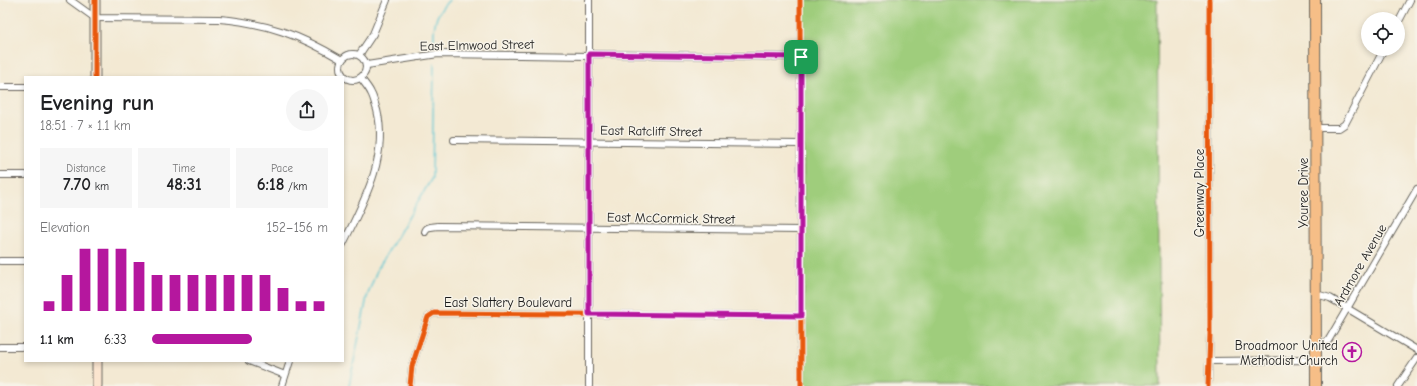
<!DOCTYPE html>
<html lang="en">
<head>
<meta charset="utf-8">
<style>
	:root { --surface:#fff; --page:#f6f6f6; --text:#202124; --muted:#757577; --accent:#b5179e }
	body { margin:0; font-family:"Comic Neue",sans-serif; background:var(--page); color:var(--text); height:100vh; display:flex; flex-direction:column; font-size:15px; white-space:nowrap }
	* { box-sizing:border-box; margin:0 }
	p { font-size:13px; color:var(--muted) }
	.icon { flex:none; width:22px; height:22px; fill:none; stroke:currentColor; stroke-width:2; stroke-linecap:round; stroke-linejoin:round }
	.map { position:relative; flex:1; overflow:hidden }
	.panel { position:absolute; left:24px; top:76px; width:320px; height:286px; display:flex; flex-direction:column; background:var(--surface); border-radius:0px; box-shadow:0 2px 6px #0003 }
	.panel>* { flex:none }
	.tools { position:absolute; left:1361px; top:12px; display:grid; gap:8px }
	.tools a { display:grid; place-items:center; width:44px; height:44px; border-radius:50%; background:var(--surface); box-shadow:0 2px 6px #0003; font-size:20px }
	.pin { position:absolute; display:grid; place-items:center; width:34px; height:34px; color:#fff; margin:-17px; border-radius:8px; box-shadow:0 2px 6px #0006 }
	.round { display:grid; place-items:center; flex:none; width:42px; height:42px; border-radius:21px; background:var(--page) }
	.headline { display:flex; align-items:center; justify-content:space-between; height:68px; padding:0 16px }
	h1 { font-size:22px; font-weight:600; line-height:30px }
	.figures { display:grid; grid-template-columns:repeat(3,1fr); gap:6px; height:68px; padding:4px 16px }
	.figures div { display:grid; align-content:center; border-radius:0px; background:var(--page); text-align:center }
	.figures b { font-size:17px; font-weight:600 }
	.figures small { font-size:11px; font-weight:400 }
	.figures p { font-size:11px }
	.chart { height:112px; padding:8px 16px }
	.chart p { display:flex; justify-content:space-between }
	.chart svg { width:100%; height:72px; margin-top:4px; stroke:var(--accent); stroke-width:6 }
	ul { padding:0 16px; list-style:none; font-size:13px }
	li { display:grid; grid-template-columns:64px 48px 1fr; align-items:center; height:30px }
	li i { height:10px; border-radius:5px; background:var(--accent) }
	.map>svg:first-child { display:block }
	.green { fill:#9fcd7c; stroke:#5e744c }
	.lines { fill:none; stroke-linecap:round; stroke-linejoin:round }
	.stream { stroke:#5ac6d2; stroke-width:1.5 }
	.street-casing { stroke:#67645c; stroke-width:8 }
	.secondary-casing { stroke:#67645c; stroke-width:11 }
	.primary-casing { stroke:#67645c; stroke-width:12 }
	.street { stroke:#fff; stroke-width:6 }
	.secondary { stroke:#fbe5cf; stroke-width:9 }
	.primary { stroke:#f6be87; stroke-width:10 }
	.cycleway-casing { stroke:#f7f3e8; stroke-width:8 }
	.cycleway { stroke:#e8590c; stroke-width:5 }
	.route-casing { stroke:#fff; stroke-width:8 }
	.route { stroke:#b5179e; stroke-width:5 }
	.labels { text-anchor:middle; dominant-baseline:central; stroke-width:3; stroke-linejoin:round; paint-order:stroke }
	.street-label { font-size:13px; fill:#1c1c1c; stroke:#f7f3e8 }
	.poi-label { font-size:13px; fill:#1c1c1c; stroke:#f7f3e8; text-anchor:end }
</style>
</head>
<body>
<div class="map">
<svg width="1417" height="386" viewBox="0 0 1417 386">
	<rect width="100%" height="100%" fill="#f7f3e8"/>
	<filter id="ink" filterUnits="userSpaceOnUse"><feTurbulence type="fractalNoise" baseFrequency=".025" numOctaves="2"/><feDisplacementMap in="SourceGraphic" scale="8" xChannelSelector="R" yChannelSelector="G"/><feConvolveMatrix kernelMatrix="1 2 1 2 8 2 1 2 1" color-interpolation-filters="sRGB"/></filter>
	<filter id="wash" filterUnits="userSpaceOnUse"><feTurbulence type="fractalNoise" baseFrequency=".012" numOctaves="4" result="noise"/><feDisplacementMap in="SourceGraphic" scale="16" xChannelSelector="R" yChannelSelector="G"/><feGaussianBlur stdDeviation="0.9" result="paint"/><feColorMatrix in="noise" values="0 0 0 0 0 0 0 0 0 0 0 0 0 0 0 0 0 1.4 0 .05"/><feComposite in="paint" operator="in"/></filter>
	<g filter="url(#wash)">
		<rect width="100%" height="100%" fill="#f3e9d3"/>
		<path class="green" d="M802 0H1157L1160 386H804L803 97Z"/>
		<g class="lines">
			<g class="stream">
				<path d="M434 47C433 27 434 15 449 0"/>
				<path d="M349 386 367 297 377 270 432 178 434 64"/>
			</g>
		</g>
	</g>
	<g filter="url(#ink)">
		<g class="lines">
			<g class="street-casing">
				<g id="street">
					<path d="M70 0 95 18 219 19C267 23 300 35 342 60"/>
					<path d="M589 0V386"/>
					<path d="M800 0 801 386"/>
					<path d="M1398 23 1410 0"/>
					<circle cx="353" cy="67" r="13"/>
					<path d="M589 54 801 57"/>
					<path d="M359 55 373 34 387 0"/>
					<path d="M367 65 438 54 589 56"/>
					<path d="M0 87H25"/>
					<path d="M1316 128H1339L1345 124 1384 49"/>
					<path d="M454 140 801 144"/>
					<path d="M0 175H25"/>
					<path d="M425 232C426 226 432 227 438 226L801 230"/>
					<path d="M343 244C363 203 389 158 377 110 375 105 374 98 371 93 369 88 364 83 361 78"/>
					<path d="M0 261H25"/>
					<path d="M1316 294 1330 298 1417 350"/>
					<path d="M1316 346 1328 341 1417 189"/>
					<path d="M0 347H25"/>
					<path d="M249 361 285 375"/>
					<path d="M1210 361 1316 360"/>
					<path d="M282 386 290 361"/>
					<path d="M410 386 412 366 427 320 428 317 434 313 801 316"/>
					<path d="M1208 386 1210 334 1209 0"/>
					<path d="M1398 386 1417 358"/>
				</g>
			</g>
			<g class="secondary-casing">
				<g id="secondary">
					<path d="M95 0V77"/>
					<path d="M97 361V386"/>
				</g>
			</g>
			<g class="primary-casing">
				<path id="primary" d="M1315 0 1316 386"/>
			</g>
			<use href="#street" class="street"/>
			<use href="#secondary" class="secondary"/>
			<use href="#primary" class="primary"/>
			<g class="cycleway-casing">
				<g id="cycleway">
					<path d="M95 0V77"/>
					<path d="M800 0 801 386"/>
					<path d="M410 386 412 366 427 320 428 317 434 313 801 316"/>
					<path d="M1208 386 1210 334 1209 0"/>
				</g>
			</g>
			<use href="#cycleway" class="cycleway"/>
		</g>
	</g>
	<g class="lines" filter="url(#ink)">
		<g class="route-casing">
			<path id="route" d="M589 54 801 57V316L589 314Z"/>
		</g>
		<use href="#route" class="route"/>
	</g>
	<defs>
		<g id="church-ring" transform="scale(1)"><circle r="9.5" fill="#f7f3e8" stroke="#b5179e" stroke-width="1.5"/><path d="M-1.2-6h2.4v3.5h3.3v2.4h-3.3V6h-2.4V-.1h-3.3v-2.4h3.3Z" fill="#b5179e"/></g>
	</defs>
	<g fill-rule="evenodd">
		<use href="#church-ring" x="1352" y="352"/>
	</g>
	<g class="labels">
		<g class="street-label">
			<text transform="translate(477 45) rotate(-1)">East Elmwood Street</text>
			<text transform="translate(651 131) rotate(1)">East Ratcliff Street</text>
			<text transform="translate(1199 193) rotate(-90)">Greenway Place</text>
			<text transform="translate(1303 193) rotate(-90)">Youree Drive</text>
			<text transform="translate(671 218) rotate(1)">East McCormick Street</text>
			<text transform="translate(1360 265) rotate(-60)">Ardmore Avenue</text>
			<text x="508" y="302">East Slattery Boulevard</text>
		</g>
		<g class="poi-label">
			<text x="1338" y="345">Broadmoor United<tspan x="1338" dy="15">Methodist Church</tspan></text>
		</g>
	</g>
</svg>
<div class="tools">
<a><svg class="icon" aria-label="locate" viewBox="0 0 24 24"><circle cx="12" cy="12" r="6"/><path d="M12 2v4M12 18v4M2 12h4M18 12h4"/></svg></a>
</div>
<div class="pin" style="left:801px;top:57px;background:#1e9e55"><svg class="icon" aria-label="arrive" viewBox="0 0 24 24"><path d="M6 21V4h12l-3 4 3 4H6"/></svg></div>
<section class="panel">
<div class="headline"><div><h1>Evening run</h1><p>18:51 · 7 × 1.1 km</p></div><a class="round"><svg class="icon" aria-label="share" viewBox="0 0 24 24"><path d="M12 15V3M7 8l5-5 5 5M5 13v7h14v-7"/></svg></a></div>
<div class="figures">
<div><p>Distance</p><b>7.70<small> km</small></b></div>
<div><p>Time</p><b>48:31</b></div>
<div><p>Pace</p><b>6:18<small> /km</small></b></div>
</div>
<div class="chart"><p><span>Elevation</span>152–156 m</p>
<svg viewBox="0 0 160 44" preserveAspectRatio="none"><path d="M5 44V38M15 44V22M25 44V6M35 44V6M45 44V6M55 44V14M65 44V22M75 44V22M85 44V22M95 44V22M105 44V22M115 44V22M125 44V22M135 44V30M145 44V38M155 44V38"/></svg>
</div>
<ul>
<li><b>1.1 km</b>6:33<i style="width:57%"></i></li>
</ul>
</section>
</div>
</body>
</html>
